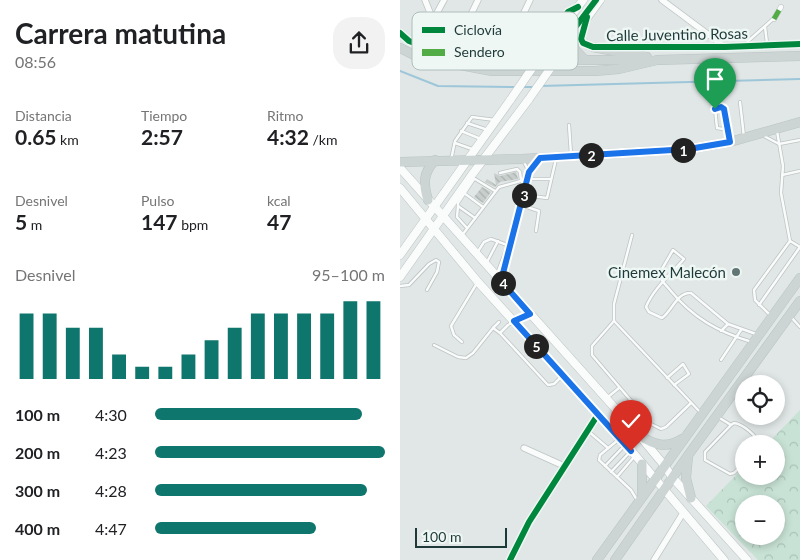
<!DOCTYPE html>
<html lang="es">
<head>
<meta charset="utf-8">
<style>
	:root { --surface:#fff; --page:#f2f2f2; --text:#202124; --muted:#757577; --accent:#0f766e }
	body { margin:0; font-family:Lato,sans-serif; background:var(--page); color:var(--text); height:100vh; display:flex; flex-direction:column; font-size:19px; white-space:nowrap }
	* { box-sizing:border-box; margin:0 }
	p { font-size:16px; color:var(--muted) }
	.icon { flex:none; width:28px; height:28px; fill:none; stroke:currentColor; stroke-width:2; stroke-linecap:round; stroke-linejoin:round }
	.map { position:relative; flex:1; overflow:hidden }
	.panel { display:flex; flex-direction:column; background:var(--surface); width:400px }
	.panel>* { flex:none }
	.controls { position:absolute; left:335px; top:375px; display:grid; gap:10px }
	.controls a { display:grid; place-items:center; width:50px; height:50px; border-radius:50%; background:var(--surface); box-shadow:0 2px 8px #0003; font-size:25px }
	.scale { position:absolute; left:15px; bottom:12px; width:92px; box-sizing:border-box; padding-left:5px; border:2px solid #1e3a38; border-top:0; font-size:14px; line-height:18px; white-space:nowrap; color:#1e3a38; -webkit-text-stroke:4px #eef7f4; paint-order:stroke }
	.pin { position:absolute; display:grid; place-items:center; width:42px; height:42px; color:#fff; margin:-51px -21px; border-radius:50% 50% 50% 0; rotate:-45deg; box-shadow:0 0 5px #0007 }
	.pin .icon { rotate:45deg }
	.km { position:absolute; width:25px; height:25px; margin:-12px; border-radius:50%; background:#222; color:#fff; font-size:14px; line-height:25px; text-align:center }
	.round { display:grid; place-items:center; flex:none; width:52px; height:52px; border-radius:20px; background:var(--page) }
	.overview { display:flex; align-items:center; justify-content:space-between; height:85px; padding:0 15px }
	h1 { font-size:28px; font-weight:700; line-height:38px }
	.figures { display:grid; grid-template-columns:repeat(3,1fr); gap:8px; height:85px; padding:5px 15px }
	.figures div { display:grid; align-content:center }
	.figures b { font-size:21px; font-weight:700 }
	.figures small { font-size:14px; font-weight:400 }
	.figures p { font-size:14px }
	.chart { height:140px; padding:10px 15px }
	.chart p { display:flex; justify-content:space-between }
	.chart svg { width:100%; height:90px; margin-top:5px; stroke:var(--accent); stroke-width:6 }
	ul { padding:0 15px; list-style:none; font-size:16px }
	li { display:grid; grid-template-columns:80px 60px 1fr; align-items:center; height:38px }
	li i { height:12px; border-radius:6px; background:var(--accent) }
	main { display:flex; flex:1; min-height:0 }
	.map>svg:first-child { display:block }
	.park { fill:url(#park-crowns); fill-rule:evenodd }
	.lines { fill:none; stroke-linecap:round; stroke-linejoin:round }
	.stream { stroke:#9ec6d9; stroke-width:2 }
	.building { fill:url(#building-back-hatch) }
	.service-casing { stroke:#bdc4c3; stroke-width:4 }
	.pedestrian-casing { stroke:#bdc4c3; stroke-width:5.5 }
	.minor-casing { stroke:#bdc4c3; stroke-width:7 }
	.tertiary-casing { stroke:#bdc4c3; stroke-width:8 }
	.secondary-casing { stroke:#bdc5c3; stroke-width:9 }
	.primary-casing { stroke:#bac4c3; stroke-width:10 }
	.service { stroke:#fafbfb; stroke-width:2.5 }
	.pedestrian { stroke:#fafbfb; stroke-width:4.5 }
	.minor { stroke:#fafbfb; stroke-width:5.5 }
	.tertiary { stroke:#fafbfb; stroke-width:7 }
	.secondary { stroke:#fafbfb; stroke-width:8 }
	.primary { stroke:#ccd4d4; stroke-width:9 }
	.secondary-bridge-casing { stroke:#bdc5c3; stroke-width:9; stroke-linecap:butt }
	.secondary-bridge { stroke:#fafbfb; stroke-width:8 }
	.quiet { stroke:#52ac46; stroke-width:5; stroke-dasharray:10 5; stroke-linecap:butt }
	.cycleway-casing { stroke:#eef7f4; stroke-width:9 }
	.cycleway { stroke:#00873e; stroke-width:6 }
	.route-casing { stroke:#fff; stroke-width:10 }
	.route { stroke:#1a73e8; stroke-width:6 }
	.poi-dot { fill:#627775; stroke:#eef7f4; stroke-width:2 }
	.labels { text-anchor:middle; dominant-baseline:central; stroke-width:5; stroke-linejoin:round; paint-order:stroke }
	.street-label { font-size:15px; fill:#1e3a38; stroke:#eef7f4 }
	.poi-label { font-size:15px; fill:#1e3a38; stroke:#eef7f4; text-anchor:end }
	.key { fill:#eef7f4; stroke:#b0bebc; stroke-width:1 }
	.key-label { font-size:14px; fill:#1e3a38 }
</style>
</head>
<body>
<main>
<section class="panel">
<div class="overview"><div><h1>Carrera matutina</h1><p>08:56</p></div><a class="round"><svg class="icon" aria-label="share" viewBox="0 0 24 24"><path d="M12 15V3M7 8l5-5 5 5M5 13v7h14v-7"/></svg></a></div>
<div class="figures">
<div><p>Distancia</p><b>0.65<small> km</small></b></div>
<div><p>Tiempo</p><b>2:57</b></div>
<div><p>Ritmo</p><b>4:32<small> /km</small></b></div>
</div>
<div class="figures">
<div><p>Desnivel</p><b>5<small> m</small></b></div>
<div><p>Pulso</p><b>147<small> bpm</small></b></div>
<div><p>kcal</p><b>47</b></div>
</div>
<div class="chart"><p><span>Desnivel</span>95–100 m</p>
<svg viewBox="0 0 160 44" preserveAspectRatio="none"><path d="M5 44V12M15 44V12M25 44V19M35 44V19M45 44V32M55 44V38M65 44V38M75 44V32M85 44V25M95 44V19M105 44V12M115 44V12M125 44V12M135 44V12M145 44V6M155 44V6"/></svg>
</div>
<ul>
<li><b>100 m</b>4:30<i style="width:90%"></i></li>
<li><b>200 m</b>4:23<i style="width:100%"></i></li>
<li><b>300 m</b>4:28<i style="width:92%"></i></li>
<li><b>400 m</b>4:47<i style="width:70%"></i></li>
</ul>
</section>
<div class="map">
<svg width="400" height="560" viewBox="0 0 400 560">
	<defs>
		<pattern id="park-crowns" width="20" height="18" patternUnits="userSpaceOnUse" patternTransform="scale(1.25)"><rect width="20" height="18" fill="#c8e2d5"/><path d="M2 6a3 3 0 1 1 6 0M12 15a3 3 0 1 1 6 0" fill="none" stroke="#abc3b8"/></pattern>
		<pattern id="building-back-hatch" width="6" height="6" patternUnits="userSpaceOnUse" patternTransform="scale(1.25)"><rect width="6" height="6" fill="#c7cecc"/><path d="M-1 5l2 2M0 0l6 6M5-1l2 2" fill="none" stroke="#aab2b0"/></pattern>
	</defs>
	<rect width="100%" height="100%" fill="#e0e7e6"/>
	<path class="park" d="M400 410V560H358L306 506 344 467V476H376V444H367ZM344 504H376V536H344Z"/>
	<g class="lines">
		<g class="stream">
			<path d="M0 71 38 86 115 87"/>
			<path d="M140 86 400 79"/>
			<path d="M123 87H135"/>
		</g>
	</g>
	<g class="building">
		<path d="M116 172 118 179 100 182 95 187 85 182 87 179 96 185 94 173 100 176Z"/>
		<path d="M82 187 91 192 83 203 74 197Z"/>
	</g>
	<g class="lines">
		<g class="service-casing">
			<g id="service">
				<path d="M365 27 367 43"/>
				<path d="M346 43 373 19"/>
				<path d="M340 102 344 137"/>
				<path d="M67 123 88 130"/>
				<path d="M169 125 171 154"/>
				<path d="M329 130 317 128 315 109 321 107 324 109 330 140"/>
				<path d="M61 131 81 139"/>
				<path d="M377 131 383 166 381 193 390 241 400 247"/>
				<path d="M364 136 379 144 400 140"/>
				<path d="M55 143 72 149"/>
				<path d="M51 160 55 141 72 117 95 120"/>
				<path d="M123 160 129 172"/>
				<path d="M100 173 117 169 120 172 121 180"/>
				<path d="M382 175 400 171"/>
				<path d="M74 179 58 203V206L75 218"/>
				<path d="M75 179 95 191"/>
				<path d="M64 193 83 207"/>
				<path d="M124 195 147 198 156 159"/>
				<path d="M121 205 139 211 136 231"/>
				<path d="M58 206 57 217 67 228"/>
				<path d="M63 234 99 187 128 179 129 172 137 162"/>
				<path d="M232 235 214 304V321L300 412"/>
				<path d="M77 253 84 242 91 239 110 246"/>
				<path d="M87 262 98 241"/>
				<path d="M97 274 108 245"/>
				<path d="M101 279 128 179H150"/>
				<path d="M0 286 9 285 29 264 36 260 39 262 37 272 27 290"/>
				<path d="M359 305 400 247"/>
				<path d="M371 316 355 300 354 290 390 241"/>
				<path d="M391 317 400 327"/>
				<path d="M214 321 192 346V355L251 424 261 429 266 427 291 403"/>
				<path d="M93 328 99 322"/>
				<path d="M321 331 328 324"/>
				<path d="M100 333 108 325 129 314"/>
				<path d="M62 342 54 335 51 326 77 283"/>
				<path d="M352 342C318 332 293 318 270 290 266 285 260 280 259 274L273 250 284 259C272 273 253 289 246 307L249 312 262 318C272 311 277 292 291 293L328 324 356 334"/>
				<path d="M34 345 58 357 66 358 73 353 93 328 100 333 148 385 154 384 161 377"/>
				<path d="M321 360 341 330"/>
				<path d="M267 378 283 364 289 374 274 385"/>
				<path d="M208 397 219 388"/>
				<path d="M318 417 331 425 334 423C343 424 357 436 359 444"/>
				<path d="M331 425 305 452V460L330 474 334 473 344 463"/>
				<path d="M188 431 208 448"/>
				<path d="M218 440 200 455 199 460 231 490 237 500"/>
				<path d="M205 466 224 446"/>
				<path d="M211 472 230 452"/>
				<path d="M217 477 234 457"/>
			</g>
		</g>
		<g class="pedestrian-casing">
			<path id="pedestrian" d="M374 19 381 7"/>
		</g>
		<g class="minor-casing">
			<g id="minor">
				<path d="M25 0 33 20"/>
				<path d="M262 0 325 47"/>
				<path d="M0 33 9 41 28 48 140 46"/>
				<path d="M147 42 168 12 178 7"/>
				<path d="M19 46 44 0"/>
				<path d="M108 46 130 0"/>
				<path d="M55 47 78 0"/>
				<path d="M124 448 164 466"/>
				<path d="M110 560 129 522 197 416"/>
				<path d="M254 560 283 513"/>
			</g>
		</g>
		<g class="tertiary-casing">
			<g id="tertiary">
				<path d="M185 22 181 39 188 46 197 47"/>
				<path d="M210 47H325L400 44"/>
			</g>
		</g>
		<g class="secondary-casing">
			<g id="secondary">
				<path d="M136 63 183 0"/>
				<path d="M154 63 200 0"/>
				<path d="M0 168 239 435 264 465 272 477 347 560"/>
				<path d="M0 188 78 282 235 455 324 560"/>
				<path d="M0 255 111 99"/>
				<path d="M0 277 71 176 129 99"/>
			</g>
		</g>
		<g class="primary-casing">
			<g id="primary">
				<path d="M172 38 175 50 184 59"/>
				<path d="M193 47 247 57"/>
				<path d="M0 48 18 57 92 71H195L219 69 257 60 400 56"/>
				<path d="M52 60H241"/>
				<path d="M80 61C103 45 123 63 142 46"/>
				<path d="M0 162 122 159 289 149 330 142 400 122"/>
				<path d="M28 200C23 184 23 173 35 160"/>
				<path d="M239 435C254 445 266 449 282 439"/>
				<path d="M288 456 286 478 291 498"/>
				<path d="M242 464V493"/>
				<path d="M197 560 400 278"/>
				<path d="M215 560 289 454 400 301"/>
			</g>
		</g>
		<use href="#service" class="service"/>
		<use href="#pedestrian" class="pedestrian"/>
		<use href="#minor" class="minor"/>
		<use href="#tertiary" class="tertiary"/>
		<use href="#secondary" class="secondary"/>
		<use href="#primary" class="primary"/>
		<g class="secondary-bridge-casing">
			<g id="secondary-bridge">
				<path d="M111 99 133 67"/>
				<path d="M129 99 152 66"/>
			</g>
		</g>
		<use href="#secondary-bridge" class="secondary-bridge"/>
		<path class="quiet" d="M374 19 381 7"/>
		<g class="cycleway-casing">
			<g id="cycleway">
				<path d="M187 17 181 39 183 43 193 47H325L400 44"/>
				<path d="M0 33 9 41 28 48 142 46 146 43 168 12 178 7"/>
				<path d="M151 59 196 0"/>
				<path d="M110 560 129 522 197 416"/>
			</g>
		</g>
		<use href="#cycleway" class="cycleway"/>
	</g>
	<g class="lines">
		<g class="route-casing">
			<path id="route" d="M231 451 114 321 130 314 101 281 129 172 140 158 289 149 330 142 324 109 321 107 315 109"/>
		</g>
		<use href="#route" class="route"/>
	</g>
	<circle class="poi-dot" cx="336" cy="272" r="5"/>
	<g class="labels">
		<g class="street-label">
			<text transform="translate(277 34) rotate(-1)">Calle Juventino Rosas</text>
		</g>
		<g class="poi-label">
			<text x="326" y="272">Cinemex Malecón</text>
		</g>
	</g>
	<rect x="12" y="12" width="166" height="58" rx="8" class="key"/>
	<rect x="22" y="27" width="23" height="6" fill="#00873e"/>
	<rect x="22" y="49" width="23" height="7" fill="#52ac46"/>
	<g class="key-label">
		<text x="54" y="35">Ciclovía</text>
		<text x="54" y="57">Sendero</text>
	</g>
</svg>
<div class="controls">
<a><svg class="icon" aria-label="locate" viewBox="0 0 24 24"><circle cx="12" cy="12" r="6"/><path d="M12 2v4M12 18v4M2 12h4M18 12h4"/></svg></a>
<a>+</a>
<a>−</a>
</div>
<div class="scale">100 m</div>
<div class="pin" style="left:315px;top:109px;background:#1e9e55"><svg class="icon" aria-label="arrive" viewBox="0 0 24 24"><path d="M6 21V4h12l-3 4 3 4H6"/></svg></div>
<div class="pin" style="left:231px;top:451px;background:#d93025"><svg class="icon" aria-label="check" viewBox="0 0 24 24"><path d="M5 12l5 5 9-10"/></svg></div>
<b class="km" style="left:283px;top:150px">1</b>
<b class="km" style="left:191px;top:155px">2</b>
<b class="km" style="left:124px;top:195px">3</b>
<b class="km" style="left:103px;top:283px">4</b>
<b class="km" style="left:136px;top:346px">5</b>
</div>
</main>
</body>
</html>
